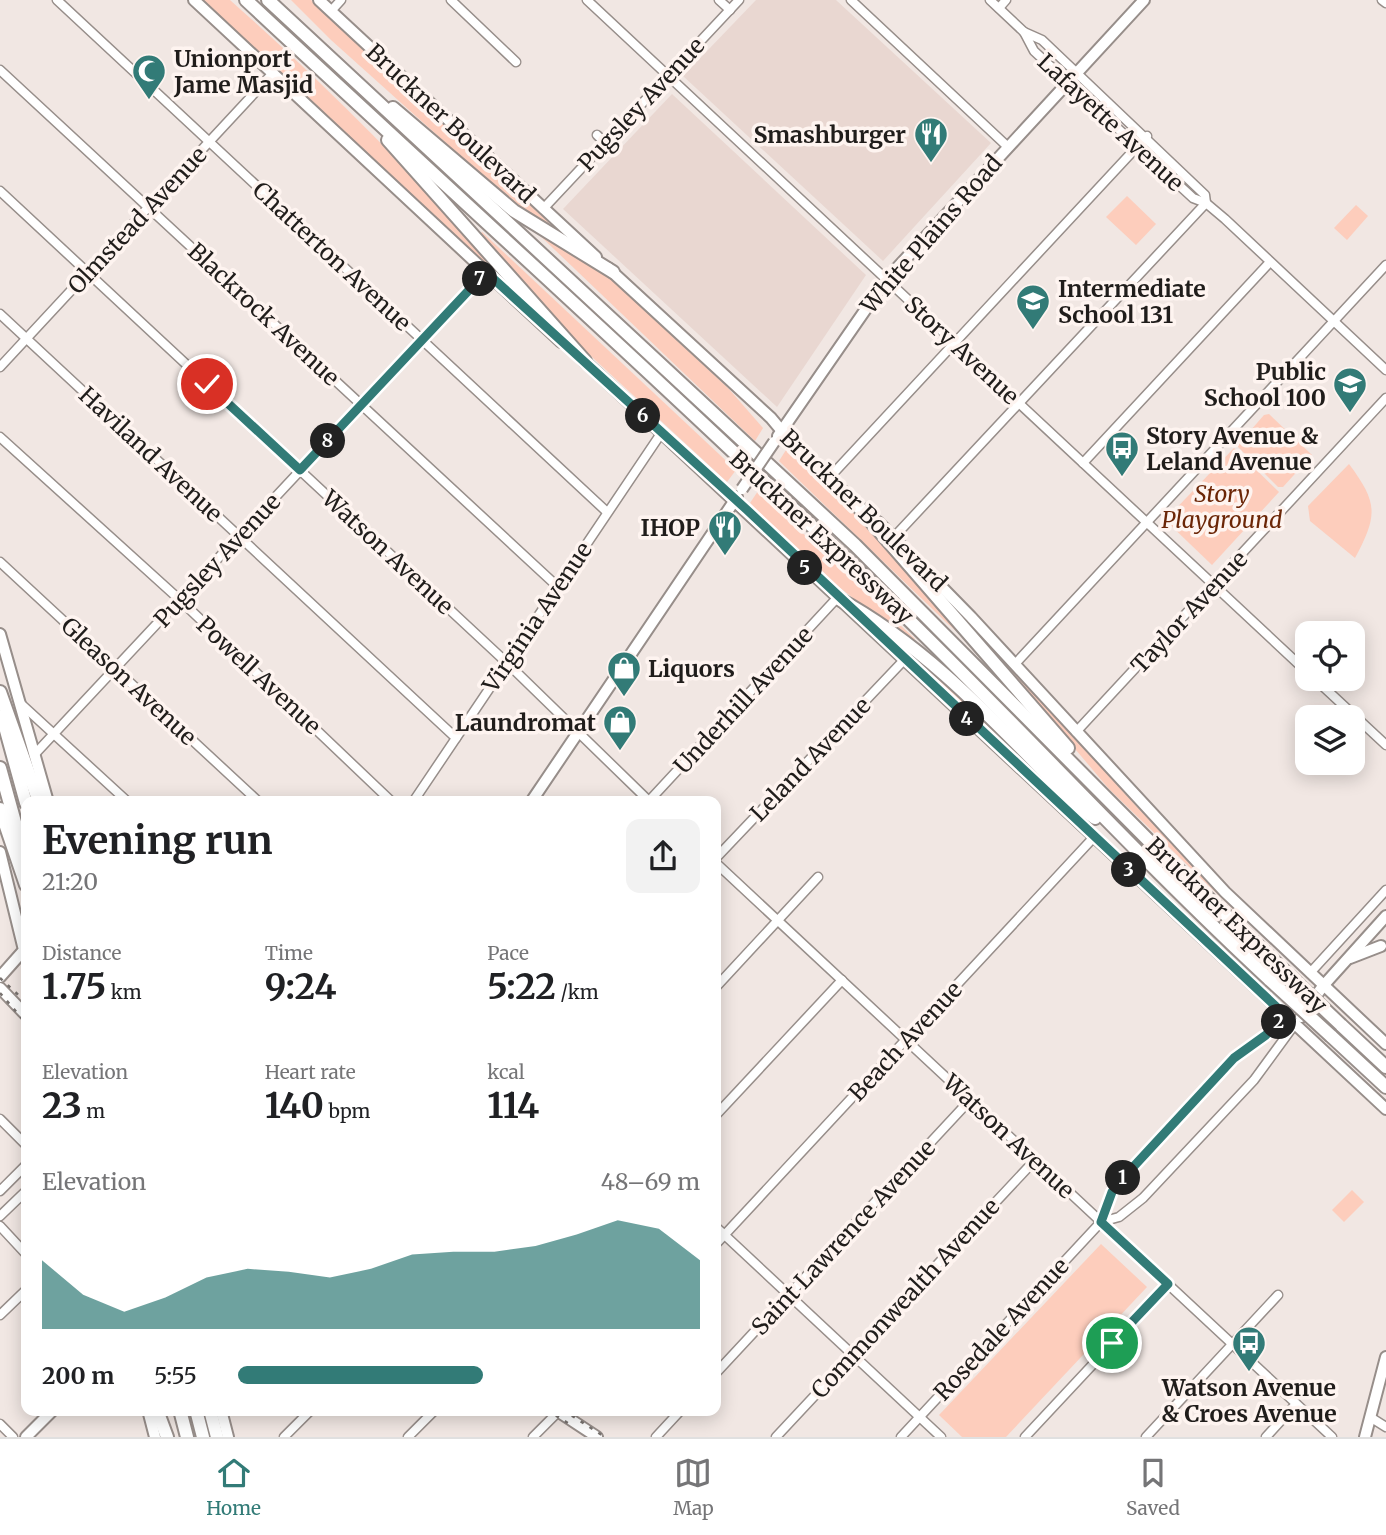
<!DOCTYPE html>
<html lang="en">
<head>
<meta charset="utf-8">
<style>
	:root { --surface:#fff; --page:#f2f2f2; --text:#202124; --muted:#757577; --line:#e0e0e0; --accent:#327b77 }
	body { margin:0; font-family:Merriweather,serif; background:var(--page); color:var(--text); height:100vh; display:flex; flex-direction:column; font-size:26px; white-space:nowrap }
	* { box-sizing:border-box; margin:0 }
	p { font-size:23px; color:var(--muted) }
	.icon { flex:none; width:38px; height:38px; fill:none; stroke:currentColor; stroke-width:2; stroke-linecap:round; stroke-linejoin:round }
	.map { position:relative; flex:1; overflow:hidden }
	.drawer { position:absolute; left:21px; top:796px; width:700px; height:620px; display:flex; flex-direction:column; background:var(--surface); border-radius:14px; box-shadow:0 4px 18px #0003 }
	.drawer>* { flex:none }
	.controls { position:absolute; left:1295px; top:621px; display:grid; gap:14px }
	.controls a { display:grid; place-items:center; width:70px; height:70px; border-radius:14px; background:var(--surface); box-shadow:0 4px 18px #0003; font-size:35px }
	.pin { position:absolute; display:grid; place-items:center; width:60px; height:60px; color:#fff; margin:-30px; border:4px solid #fff; border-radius:50%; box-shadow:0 2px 7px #0007 }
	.km { position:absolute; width:35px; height:35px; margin:-18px; border-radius:50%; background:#222; color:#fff; font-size:19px; line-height:35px; text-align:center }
	.round { display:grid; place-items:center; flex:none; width:74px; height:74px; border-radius:14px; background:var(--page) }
	.overview { display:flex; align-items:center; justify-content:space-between; height:119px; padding:0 21px }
	h1 { font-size:38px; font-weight:700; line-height:52px }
	.figures { display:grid; grid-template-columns:repeat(3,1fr); gap:10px; height:119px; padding:7px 21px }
	.figures div { display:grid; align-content:center }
	.figures b { font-size:35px; font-weight:700 }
	.figures small { font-size:19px; font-weight:400 }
	.figures p { font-size:19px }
	.chart { height:196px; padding:14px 21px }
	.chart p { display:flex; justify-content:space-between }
	.chart svg { width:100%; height:126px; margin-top:7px; fill:var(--accent); opacity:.7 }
	ul { padding:0 21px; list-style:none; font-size:23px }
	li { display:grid; grid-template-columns:112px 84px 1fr; align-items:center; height:52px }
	li i { height:18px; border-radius:9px; background:var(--accent) }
	.tab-bar { display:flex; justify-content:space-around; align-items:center; height:98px; border-top:2px solid var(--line); background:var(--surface); font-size:19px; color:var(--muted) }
	.tab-bar a { display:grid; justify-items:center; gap:4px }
	.tab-bar .active { color:var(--accent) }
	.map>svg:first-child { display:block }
	.built { fill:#e9d7d1 }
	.green { fill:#fdcdbc }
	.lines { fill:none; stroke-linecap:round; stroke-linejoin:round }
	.minor-casing { stroke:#978e8a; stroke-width:11 }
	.major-casing { stroke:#978e8a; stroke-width:14 }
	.highway-casing { stroke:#978e8a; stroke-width:16 }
	.minor { stroke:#fff; stroke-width:8 }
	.major { stroke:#fff; stroke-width:10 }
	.highway { stroke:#fff; stroke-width:12 }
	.rail { stroke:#797370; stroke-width:2.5; stroke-dasharray:3.5 7; stroke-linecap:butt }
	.major-bridge-casing { stroke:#978e8a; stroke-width:14; stroke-linecap:butt }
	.highway-bridge-casing { stroke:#978e8a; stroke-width:16; stroke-linecap:butt }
	.major-bridge { stroke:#fff; stroke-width:10 }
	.highway-bridge { stroke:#fff; stroke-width:12 }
	.route-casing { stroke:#fff; stroke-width:14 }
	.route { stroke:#327b77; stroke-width:9 }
	.labels { text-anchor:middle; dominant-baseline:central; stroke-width:7; stroke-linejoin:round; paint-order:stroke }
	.poi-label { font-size:23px; font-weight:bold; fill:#201d1b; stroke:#fef4f0; text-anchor:start }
	.street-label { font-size:23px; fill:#201d1b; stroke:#fef4f0 }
	.park-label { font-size:23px; font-style:italic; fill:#6b2607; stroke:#fef4f0 }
</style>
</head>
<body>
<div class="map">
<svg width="1386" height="1437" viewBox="0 0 1386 1437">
	<rect width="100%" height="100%" fill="#f1e7e3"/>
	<g class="built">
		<path d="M756 0H836L991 143 883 261 683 76Z"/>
		<path d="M672 94 866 275 777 407 563 209Z"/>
	</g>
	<g class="green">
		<path d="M203 0H230C330 89 426 184 510 287Z"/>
		<path d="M291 0H311L561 234 514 204 331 40Z"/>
		<path d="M1127 196 1156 224 1136 245 1106 217Z"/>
		<path d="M1356 205 1368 216 1347 240 1334 228Z"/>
		<path d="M533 229 612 280 728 388 763 428 755 441Z"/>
		<path d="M482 232 736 470 727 482 579 345 479 235Z"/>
		<path d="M1269 414 1312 455 1283 487H1278L1237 446 1264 415Z"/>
		<path d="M1234 448 1279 492 1212 565 1165 520Z"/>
		<path d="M786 450 886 542 959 629 956 631 948 624 779 461Z"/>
		<path d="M1349 464C1378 503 1378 515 1355 558L1310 521 1308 506Z"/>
		<path d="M758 491 915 639 912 641C850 597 801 561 750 503Z"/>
		<path d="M942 592 1138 808 1245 918 1244 920 1109 789Z"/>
		<path d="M894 639 934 667 1092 826 1090 827 891 642Z"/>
		<path d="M1352 1190 1364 1202 1344 1222 1332 1210Z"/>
		<path d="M1101 1244 1147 1287 1006 1437H962L939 1415Z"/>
	</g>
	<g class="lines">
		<g class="minor-casing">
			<g id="minor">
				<path d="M57 0 607 512"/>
				<path d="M451 0 516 62"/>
				<path d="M587 0 1307 672"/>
				<path d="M719 0 730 10"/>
				<path d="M851 0 1008 147"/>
				<path d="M990 0 1024 32 1042 40 1205 195 1206 203"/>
				<path d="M1382 0 1386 3"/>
				<path d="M999 8 1006 0"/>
				<path d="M331 11 341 0"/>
				<path d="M1024 32 1034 51 1193 198 1206 203 1225 219 1386 370"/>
				<path d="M0 70 558 587"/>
				<path d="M597 135 605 143"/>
				<path d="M0 191 506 662 650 802"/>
				<path d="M543 209 739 0"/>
				<path d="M0 314 456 738"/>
				<path d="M0 367 273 73"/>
				<path d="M0 437 180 600 392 802"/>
				<path d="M1083 463 1270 262"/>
				<path d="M829 478 1147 136"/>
				<path d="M894 537 1206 203"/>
				<path d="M0 562 259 802"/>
				<path d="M1015 664 1386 265"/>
				<path d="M1315 679 1386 745"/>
				<path d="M20 703 128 802"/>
				<path d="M1076 732 1386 398"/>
				<path d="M34 755 486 272"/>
				<path d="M413 802 662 432"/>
				<path d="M648 802 837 598"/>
				<path d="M716 858 904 660"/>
				<path d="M716 863 1332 1437"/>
				<path d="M1310 973 1386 890"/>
				<path d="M716 987 818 877"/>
				<path d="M716 1115 842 980"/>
				<path d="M0 1119 26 1145"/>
				<path d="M0 1191 26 1165"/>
				<path d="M0 1216 26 1191"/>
				<path d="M1101 1222 1119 1217 1143 1198 1254 1080 1295 1024"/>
				<path d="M0 1226 26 1254"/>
				<path d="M716 1227 941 1437"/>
				<path d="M716 1244 1094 837"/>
				<path d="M0 1315 26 1290"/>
				<path d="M716 1373 970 1100"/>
				<path d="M1370 1417 1386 1427"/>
				<path d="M0 1424 13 1437"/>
				<path d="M284 1437 311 1410"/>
				<path d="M408 1437 435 1410"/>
				<path d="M533 1437 560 1410"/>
				<path d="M656 1437 681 1410"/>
				<path d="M776 1437 1035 1160"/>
				<path d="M901 1437 1101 1222 1112 1192 1123 1178 1234 1058 1266 1036 1285 1015"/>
				<path d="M1025 1437 1168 1284"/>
				<path d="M1146 1437 1278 1295"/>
				<path d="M1266 1437 1296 1404"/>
			</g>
		</g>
		<g class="major-casing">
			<g id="major">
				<path d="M194 0 561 342"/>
				<path d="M319 0 596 257"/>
				<path d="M608 268 771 418 791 442 860 507"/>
				<path d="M579 356 1386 1109"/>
				<path d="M778 436 886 280 1144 0"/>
				<path d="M878 522 971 617 1225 892 1386 1044"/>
				<path d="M0 634 48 802"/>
				<path d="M531 802 737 497"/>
				<path d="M0 852 24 950 0 977"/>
				<path d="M1350 958 1381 946"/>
				<path d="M0 988 26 1015"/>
				<path d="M1301 1017 1323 986 1386 916"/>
				<path d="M148 1410 155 1437"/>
				<path d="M221 1410 228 1437"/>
				<path d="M556 1410 597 1437"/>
				<path d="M26 1437 53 1410"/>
				<path d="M1365 1437 1386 1357"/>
			</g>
		</g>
		<g class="highway-casing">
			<g id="highway">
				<path d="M246 0C454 194 666 385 871 583 1007 713 1132 852 1270 980"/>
				<path d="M268 0 855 545 1163 855 1281 968"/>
				<path d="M393 108 514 211 613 272"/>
				<path d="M388 140 585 361"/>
				<path d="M856 504 1068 748"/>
				<path d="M837 598C932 649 1003 731 1078 806L1095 818"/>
				<path d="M0 692 39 802"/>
				<path d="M2 716 26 803"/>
				<path d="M0 768 26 862"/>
				<path d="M0 809 26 885"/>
				<path d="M1341 1025 1386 1067"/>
				<path d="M1331 1036 1386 1087"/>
				<path d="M157 1410 167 1437"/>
				<path d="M180 1410 187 1437"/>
				<path d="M196 1410 203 1437"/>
				<path d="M210 1410 217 1437"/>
			</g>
		</g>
		<use href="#minor" class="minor"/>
		<use href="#major" class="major"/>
		<use href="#highway" class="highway"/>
		<g class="rail">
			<path d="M0 978 26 1002"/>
			<path d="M0 993 26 1023"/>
			<path d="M547 1410 571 1425"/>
			<path d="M563 1410 605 1437"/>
		</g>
		<g class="major-bridge-casing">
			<path id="major-bridge" d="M742 489 774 442"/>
		</g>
		<g class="highway-bridge-casing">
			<g id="highway-bridge">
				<path d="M1281 968 1341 1025"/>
				<path d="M1270 980 1331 1036"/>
			</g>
		</g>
		<use href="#major-bridge" class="major-bridge"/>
		<use href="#highway-bridge" class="highway-bridge"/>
	</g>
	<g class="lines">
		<g class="route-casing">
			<path id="route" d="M207 384 300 470 486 272 746 509 1285 1015 1266 1035 1234 1058 1123 1178 1112 1192 1101 1222 1168 1284 1112 1343"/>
		</g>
		<use href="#route" class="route"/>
	</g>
	<defs>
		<g id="mosque-pin" transform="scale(1.75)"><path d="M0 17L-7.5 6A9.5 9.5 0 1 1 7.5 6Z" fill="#327b77" stroke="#fef4f0"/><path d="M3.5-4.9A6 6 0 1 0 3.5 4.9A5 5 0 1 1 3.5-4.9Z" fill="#fff"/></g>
		<g id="restaurant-pin" transform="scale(1.75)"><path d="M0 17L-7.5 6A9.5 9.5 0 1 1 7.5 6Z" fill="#327b77" stroke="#fef4f0"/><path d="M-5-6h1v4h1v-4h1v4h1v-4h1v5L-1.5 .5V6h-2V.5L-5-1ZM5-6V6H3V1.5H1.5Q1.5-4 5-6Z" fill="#fff"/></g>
		<g id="school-pin" transform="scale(1.75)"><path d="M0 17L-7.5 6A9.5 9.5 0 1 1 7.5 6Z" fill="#327b77" stroke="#fef4f0"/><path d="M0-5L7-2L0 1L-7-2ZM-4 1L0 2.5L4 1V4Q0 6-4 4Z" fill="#fff"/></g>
		<g id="bus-pin" transform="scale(1.75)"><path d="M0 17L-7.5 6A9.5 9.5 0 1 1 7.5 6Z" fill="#327b77" stroke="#fef4f0"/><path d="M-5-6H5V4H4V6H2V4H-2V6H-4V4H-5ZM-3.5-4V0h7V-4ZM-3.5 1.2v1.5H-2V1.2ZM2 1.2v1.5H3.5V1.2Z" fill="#fff"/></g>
		<g id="shop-pin" transform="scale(1.75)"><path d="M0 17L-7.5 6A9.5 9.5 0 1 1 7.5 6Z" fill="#327b77" stroke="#fef4f0"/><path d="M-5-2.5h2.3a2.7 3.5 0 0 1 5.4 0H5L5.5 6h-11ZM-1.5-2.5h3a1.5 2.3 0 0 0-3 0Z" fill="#fff"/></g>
	</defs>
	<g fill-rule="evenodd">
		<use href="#mosque-pin" x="149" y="71"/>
		<use href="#restaurant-pin" x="931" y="134"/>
		<use href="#school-pin" x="1033" y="301"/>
		<use href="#school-pin" x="1350" y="384"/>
		<use href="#bus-pin" x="1122" y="448"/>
		<use href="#restaurant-pin" x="725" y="527"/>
		<use href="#shop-pin" x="624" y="668"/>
		<use href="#shop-pin" x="620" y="722"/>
		<use href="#bus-pin" x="1249" y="1343"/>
	</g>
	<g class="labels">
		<g class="poi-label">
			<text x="174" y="58">Unionport<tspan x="174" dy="26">Jame Masjid</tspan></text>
			<text x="906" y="134" text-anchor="end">Smashburger</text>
			<text x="1058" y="288">Intermediate<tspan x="1058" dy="26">School 131</tspan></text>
			<text x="1326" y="371" text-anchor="end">Public<tspan x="1326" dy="26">School 100</tspan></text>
			<text x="1146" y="435">Story Avenue &amp;<tspan x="1146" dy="26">Leland Avenue</tspan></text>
			<text x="700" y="527" text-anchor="end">IHOP</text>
			<text x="648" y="668">Liquors</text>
			<text x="596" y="722" text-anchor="end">Laundromat</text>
			<text x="1249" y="1387" text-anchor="middle">Watson Avenue<tspan x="1249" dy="26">&amp; Croes Avenue</tspan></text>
		</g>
		<g class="street-label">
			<text transform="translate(641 104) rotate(-47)">Pugsley Avenue</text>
			<text transform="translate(1111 122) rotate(43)">Lafayette Avenue</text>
			<text transform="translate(451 123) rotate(43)">Bruckner Boulevard</text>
			<text transform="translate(137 220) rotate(-47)">Olmstead Avenue</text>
			<text transform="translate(931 234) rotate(-49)">White Plains Road</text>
			<text transform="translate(332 256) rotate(43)">Chatterton Avenue</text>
			<text transform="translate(264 314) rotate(43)">Blackrock Avenue</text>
			<text transform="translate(962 350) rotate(43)">Story Avenue</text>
			<text transform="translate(151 454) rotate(43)">Haviland Avenue</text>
			<text transform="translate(864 510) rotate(44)">Bruckner Boulevard</text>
			<text transform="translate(822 537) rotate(43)">Bruckner Expressway</text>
			<text transform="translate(388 552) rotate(43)">Watson Avenue</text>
			<text transform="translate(217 560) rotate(-47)">Pugsley Avenue</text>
			<text transform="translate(1189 612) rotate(-47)">Taylor Avenue</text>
			<text transform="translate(537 617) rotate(-56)">Virginia Avenue</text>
			<text transform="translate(259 675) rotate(43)">Powell Avenue</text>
			<text transform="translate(129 681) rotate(43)">Gleason Avenue</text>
			<text transform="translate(743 700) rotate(-47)">Underhill Avenue</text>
			<text transform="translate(810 759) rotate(-46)">Leland Avenue</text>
			<text transform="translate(1237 925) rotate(44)">Bruckner Expressway</text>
			<text transform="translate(905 1041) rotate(-47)">Beach Avenue</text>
			<text transform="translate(1009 1136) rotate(43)">Watson Avenue</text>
			<text transform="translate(843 1237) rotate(-47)">Saint Lawrence Avenue</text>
			<text transform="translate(905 1298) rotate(-47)">Commonwealth Avenue</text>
			<text transform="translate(1001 1329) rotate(-47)">Rosedale Avenue</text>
		</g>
		<g class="park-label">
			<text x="1222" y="493">Story<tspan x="1222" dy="26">Playground</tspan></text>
		</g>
	</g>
</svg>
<div class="controls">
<a><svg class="icon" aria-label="locate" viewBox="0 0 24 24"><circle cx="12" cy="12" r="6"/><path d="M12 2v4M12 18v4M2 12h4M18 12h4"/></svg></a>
<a><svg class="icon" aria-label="layers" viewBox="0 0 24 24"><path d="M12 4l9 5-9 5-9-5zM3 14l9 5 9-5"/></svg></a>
</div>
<div class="pin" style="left:1112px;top:1343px;background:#1e9e55"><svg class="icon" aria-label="arrive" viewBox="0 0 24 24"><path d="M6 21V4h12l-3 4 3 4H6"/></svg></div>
<div class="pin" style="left:207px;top:384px;background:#d93025"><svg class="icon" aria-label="check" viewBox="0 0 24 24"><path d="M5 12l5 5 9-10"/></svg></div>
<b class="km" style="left:1123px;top:1178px">1</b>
<b class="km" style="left:1279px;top:1022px">2</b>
<b class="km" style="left:1129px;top:870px">3</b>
<b class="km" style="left:967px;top:719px">4</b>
<b class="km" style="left:805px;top:568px">5</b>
<b class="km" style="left:643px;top:416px">6</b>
<b class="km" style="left:480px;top:279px">7</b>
<b class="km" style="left:328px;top:441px">8</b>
<section class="drawer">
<div class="overview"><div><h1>Evening run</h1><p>21:20</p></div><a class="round"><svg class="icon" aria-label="share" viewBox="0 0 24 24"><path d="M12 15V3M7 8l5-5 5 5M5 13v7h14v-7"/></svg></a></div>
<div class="figures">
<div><p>Distance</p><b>1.75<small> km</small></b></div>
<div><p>Time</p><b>9:24</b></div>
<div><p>Pace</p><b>5:22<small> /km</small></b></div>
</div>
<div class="figures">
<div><p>Elevation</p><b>23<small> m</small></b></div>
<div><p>Heart rate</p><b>140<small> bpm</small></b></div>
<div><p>kcal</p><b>114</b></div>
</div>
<div class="chart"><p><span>Elevation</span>48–69 m</p>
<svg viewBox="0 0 160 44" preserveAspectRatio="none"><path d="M0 44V20L10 32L20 38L30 33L40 26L50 23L60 24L70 26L80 23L90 18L100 17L110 17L120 15L130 11L140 6L150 9L160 20V44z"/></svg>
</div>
<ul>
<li><b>200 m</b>5:55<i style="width:53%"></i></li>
</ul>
</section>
</div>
<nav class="tab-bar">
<a class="active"><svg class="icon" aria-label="home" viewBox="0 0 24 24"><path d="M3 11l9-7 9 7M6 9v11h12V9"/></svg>Home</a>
<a><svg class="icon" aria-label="map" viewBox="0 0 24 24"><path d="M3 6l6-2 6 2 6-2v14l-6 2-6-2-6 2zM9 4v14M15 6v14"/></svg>Map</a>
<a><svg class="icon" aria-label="saved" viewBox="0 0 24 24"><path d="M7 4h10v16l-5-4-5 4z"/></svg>Saved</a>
</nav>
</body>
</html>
